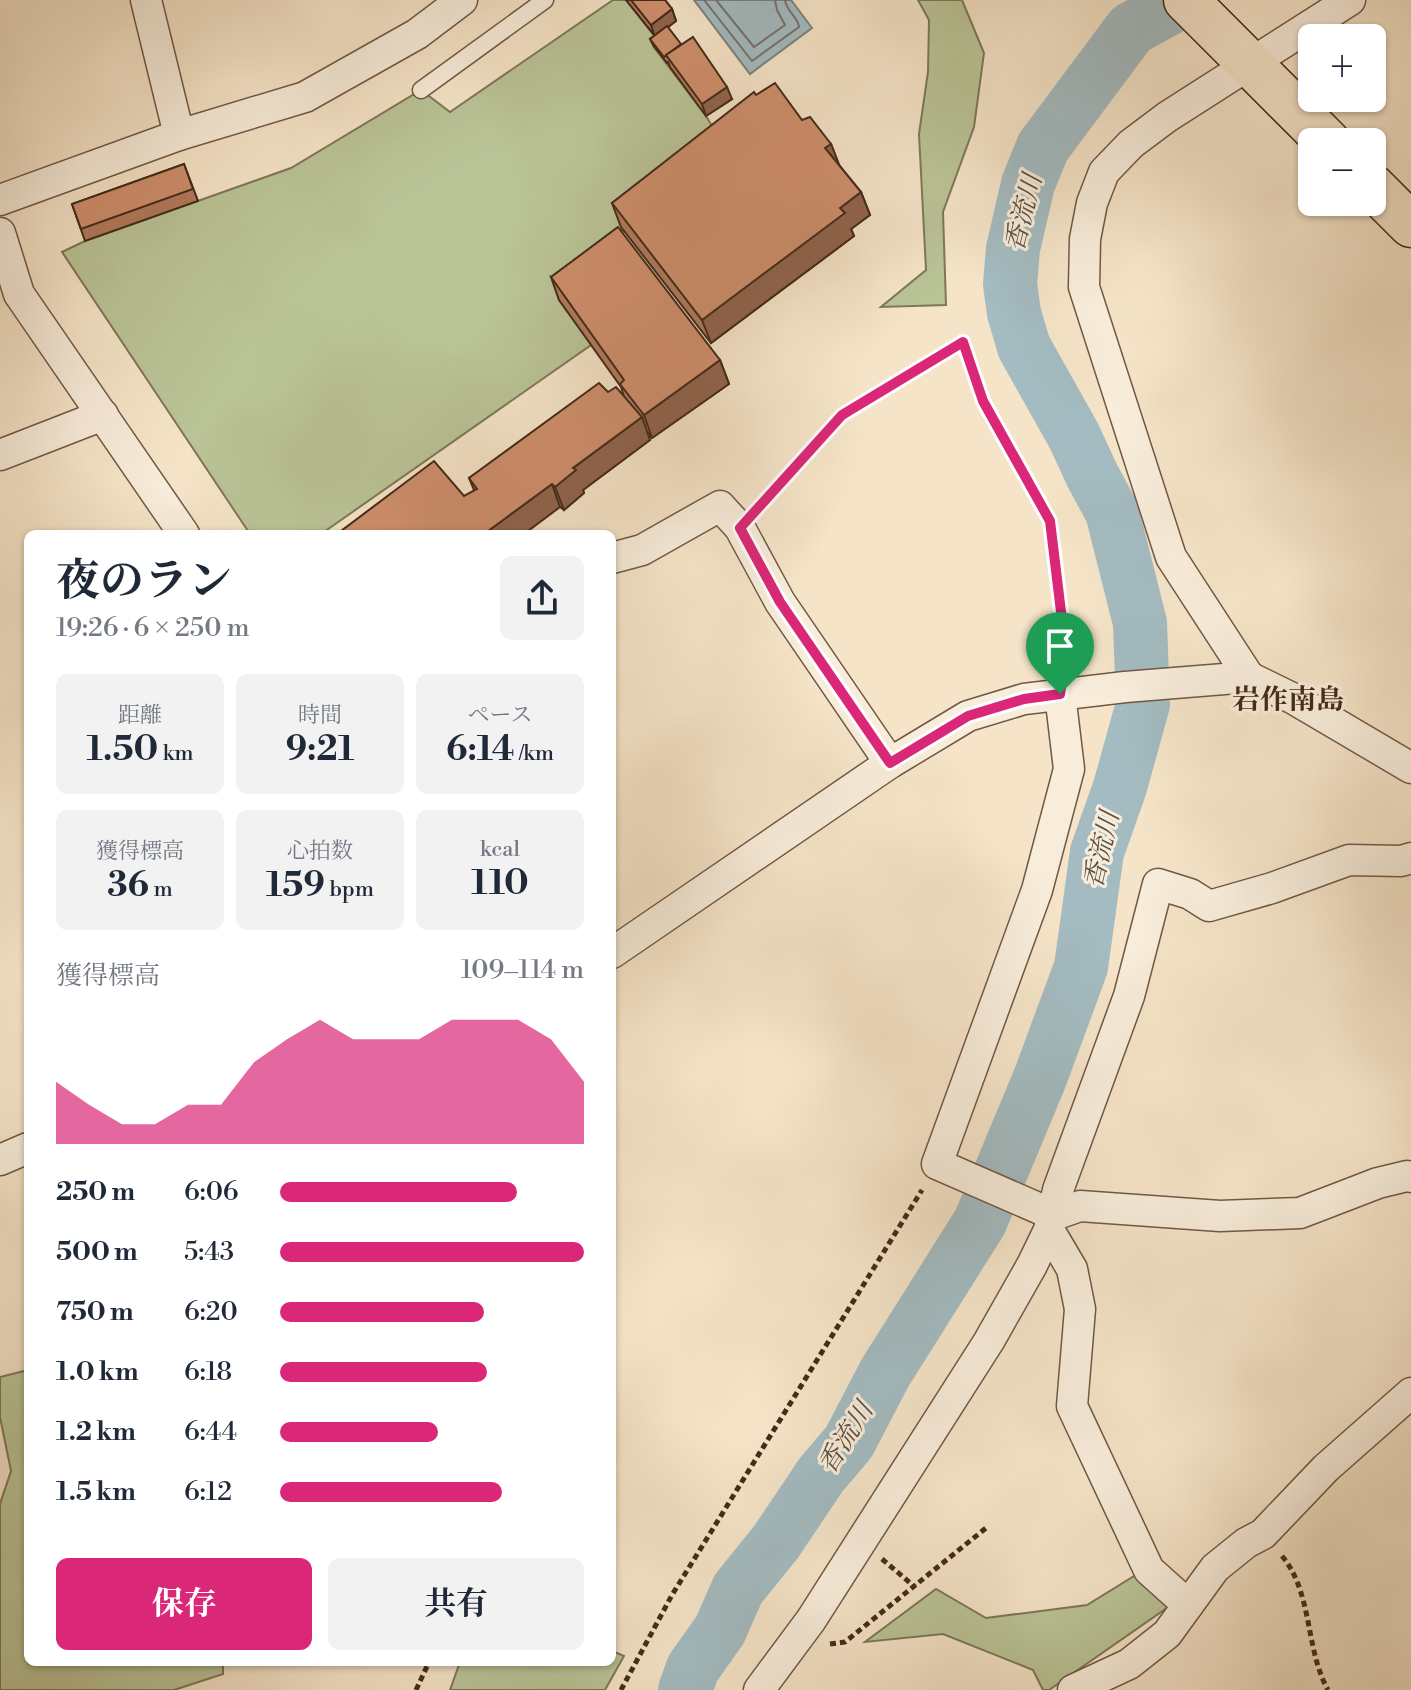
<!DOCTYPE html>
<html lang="ja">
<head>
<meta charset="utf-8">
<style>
	:root { --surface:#fff; --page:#f2f2f3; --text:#1f2937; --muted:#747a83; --accent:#db2777 }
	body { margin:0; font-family:"Libre Bodoni","Noto Serif JP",serif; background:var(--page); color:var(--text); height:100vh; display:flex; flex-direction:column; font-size:30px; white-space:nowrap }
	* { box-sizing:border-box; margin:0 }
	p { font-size:26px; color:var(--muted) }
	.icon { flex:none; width:44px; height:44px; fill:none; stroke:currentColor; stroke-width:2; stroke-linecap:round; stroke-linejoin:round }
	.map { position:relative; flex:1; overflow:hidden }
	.sheet { position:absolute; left:24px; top:530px; width:592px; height:1136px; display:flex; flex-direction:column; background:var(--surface); border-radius:12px; box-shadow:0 2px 6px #0004 }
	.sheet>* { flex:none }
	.tools { position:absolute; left:1298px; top:24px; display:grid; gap:16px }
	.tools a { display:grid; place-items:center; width:88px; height:88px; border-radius:12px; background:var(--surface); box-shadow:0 2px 6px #0004; font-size:40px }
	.pin { position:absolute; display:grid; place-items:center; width:68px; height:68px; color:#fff; margin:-82px -34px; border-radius:50% 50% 50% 0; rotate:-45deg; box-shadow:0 0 8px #0007 }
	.pin .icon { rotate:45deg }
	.round { display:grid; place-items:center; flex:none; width:84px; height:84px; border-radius:12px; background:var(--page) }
	.head { display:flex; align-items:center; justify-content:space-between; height:136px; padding:0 32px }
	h1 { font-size:44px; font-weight:700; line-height:60px }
	.stats { display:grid; grid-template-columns:repeat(3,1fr); gap:12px; height:136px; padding:8px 32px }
	.stats div { display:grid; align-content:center; border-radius:12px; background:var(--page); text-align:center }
	.stats b { font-size:34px; font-weight:700 }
	.stats small { font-size:22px; font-weight:400 }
	.stats p { font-size:22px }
	.chart { height:224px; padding:16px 32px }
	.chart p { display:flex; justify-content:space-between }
	.chart svg { width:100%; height:144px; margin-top:8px; fill:var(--accent); opacity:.7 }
	.action { display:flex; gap:16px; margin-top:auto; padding:16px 32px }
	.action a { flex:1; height:92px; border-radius:12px; background:var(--accent); color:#fff; font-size:32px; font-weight:700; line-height:92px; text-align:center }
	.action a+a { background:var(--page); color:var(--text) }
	ul { padding:0 32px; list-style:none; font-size:26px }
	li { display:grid; grid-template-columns:128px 96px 1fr; align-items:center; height:60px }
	li i { height:20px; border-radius:10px; background:var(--accent) }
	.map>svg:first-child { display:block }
	.green { fill:#bac497; stroke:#7e7758; stroke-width:2 }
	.water { fill:#a3bbc1; stroke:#7d817d; stroke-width:2 }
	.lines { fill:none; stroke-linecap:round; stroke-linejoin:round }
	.shore { stroke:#73726c; stroke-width:2 }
	.river { stroke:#a3bbc1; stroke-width:54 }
	.lane-casing { stroke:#705844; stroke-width:19 }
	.street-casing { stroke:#705844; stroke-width:33 }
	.primary-casing { stroke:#432a18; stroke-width:47 }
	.path { stroke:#432a18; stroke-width:5; stroke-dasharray:6 4; stroke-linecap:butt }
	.lane { stroke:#f8eddb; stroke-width:16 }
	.street { stroke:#f8eddb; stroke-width:30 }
	.primary { stroke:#f5e4c8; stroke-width:44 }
	.wall { fill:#b17a5d; stroke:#432a18; stroke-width:2 }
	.shaded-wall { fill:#90634c; stroke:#432a18; stroke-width:2 }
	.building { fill:#ce8e6c; stroke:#432a18; stroke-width:2 }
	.route-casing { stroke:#fff; stroke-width:16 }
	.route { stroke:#db2777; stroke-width:10 }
	.labels { text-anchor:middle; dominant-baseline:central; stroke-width:6; stroke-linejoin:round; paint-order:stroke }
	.water-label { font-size:26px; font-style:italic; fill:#5b4e42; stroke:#f8eddb }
	.quarter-label { font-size:28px; font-weight:bold; fill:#432a18; stroke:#f8eddb }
</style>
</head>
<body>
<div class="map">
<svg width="1411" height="1690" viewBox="0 0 1411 1690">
	<rect width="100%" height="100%" fill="#f5e4c8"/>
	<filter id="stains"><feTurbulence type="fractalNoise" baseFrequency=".0025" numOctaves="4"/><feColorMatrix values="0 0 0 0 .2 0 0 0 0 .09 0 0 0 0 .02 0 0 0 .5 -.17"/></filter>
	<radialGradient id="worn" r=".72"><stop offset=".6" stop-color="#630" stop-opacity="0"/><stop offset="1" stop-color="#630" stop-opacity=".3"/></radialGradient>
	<g class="green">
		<path d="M613 0H626L655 37 653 46 706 116 724 146 621 226 627 251 591 345 321 534H250L62 252 85 241 291 168 421 90 450 112Z"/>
		<path d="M918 0H962L984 53 974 127 943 212 946 305 881 307 926 270 919 134 928 72 929 20Z"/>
		<path d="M28 1370V1662H223V1674L174 1690H0V1504L11 1471 0 1417V1377Z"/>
		<path d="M1139 1573 1171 1605 1049 1690H1043L1033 1670 943 1634 865 1642 936 1589 986 1618 1087 1605Z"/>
		<path d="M612 1651 624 1656 605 1690H450L460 1662H612Z"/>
	</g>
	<path class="water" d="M694 0H791L812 28 750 74Z"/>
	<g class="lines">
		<g class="shore">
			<path d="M704 0 752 61 799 27C798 17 786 11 785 0"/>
			<path d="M716 0 754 47 785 25 777 10 775 0"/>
		</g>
		<path class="river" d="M685 1690 693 1668 720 1630 738 1589 776 1542 821 1475 849 1442 885 1373 980 1222 1040 1078 1081 967 1097 852 1120 787 1143 704 1140 623 1112 512 1092 475 1074 436 1024 347 1014 313 1010 284 1013 249 1028 184 1043 147 1131 29 1184 0"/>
		<g class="lane-casing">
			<path id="lane" d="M421 90 545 0"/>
		</g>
		<g class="street-casing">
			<g id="street">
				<path d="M146 0 179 135"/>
				<path d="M0 200 179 135 305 97 417 34 462 0"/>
				<path d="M0 233 19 294 184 534"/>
				<path d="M0 455 103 415"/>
				<path d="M612 558 642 550 720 506 740 528 780 602 890 763"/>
				<path d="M1249 677 1171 557 1084 287 1085 239 1092 203 1104 172 1131 144 1167 117 1350 0"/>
				<path d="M1060 694 1069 769 1037 890 937 1164 1054 1215 1080 1206 1220 1216 1300 1213 1378 1183 1407 1176 1411 1177"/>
				<path d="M612 953 890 763 968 716 1024 699 1125 687 1249 677 1294 699 1411 768"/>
				<path d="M0 1160 28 1148"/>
				<path d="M1049 1230 1072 1269 1080 1309 1072 1406 1149 1570 1188 1605"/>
				<path d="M759 1690 811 1620 989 1341 1032 1265 1049 1230 1058 1190 1129 996 1158 884 1190 894 1209 906 1272 888 1349 860 1401 861 1411 858"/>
				<path d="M1073 1690 1129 1664 1167 1634 1215 1568 1246 1543 1263 1534 1326 1468 1411 1393"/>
			</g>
		</g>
		<g class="primary-casing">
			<g id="primary">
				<path d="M1186 0 1328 142"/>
				<path d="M1372 186 1411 225"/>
			</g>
		</g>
		<g class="path">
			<path d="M758 507 842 415 963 342 983 401 1050 521 1066 653 1064 665"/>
			<path d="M1282 1556C1313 1593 1305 1649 1328 1690"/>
			<path d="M882 1559 915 1587"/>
			<path d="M830 1644 845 1642 986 1528"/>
			<path d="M416 1690 429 1662"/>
			<path d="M621 1690 672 1595 922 1190"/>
		</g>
		<use href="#lane" class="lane"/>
		<use href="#street" class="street"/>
		<use href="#primary" class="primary"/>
	</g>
	<g class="wall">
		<path d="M626 0H665L672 9 676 21 668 27 681 45 732 99 706 116 670 67 668 62 667 63 653 45 650 39 655 36Z"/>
		<path d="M756 95 802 120 831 144 839 165 861 192 870 215 851 229 854 236 711 343 621 227 612 203Z"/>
		<path d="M184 164 198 201 85 241 72 204Z"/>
		<path d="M551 277 720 360 729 384 652 438 647 432 650 440 583 490 584 493 564 510 560 507 474 490 469 478 608 392 624 397 621 387 559 300Z"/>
	</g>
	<g class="shaded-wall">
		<path d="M672 9 676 21 655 37 651 25Z"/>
		<path d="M727 87 732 99 706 116 702 104Z"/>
		<path d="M831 144 840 167 825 148Z"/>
		<path d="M861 192 870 215 851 229 854 236 711 343 702 320 840 208Z"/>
		<path d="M720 360 729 384 652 438 644 415Z"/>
		<path d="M642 417 650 440 583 490 584 493 564 510 555 487 573 468Z"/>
		<path d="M552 484 560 507 524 534H484Z"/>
	</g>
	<g class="building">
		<path d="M631 0H665L672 9 651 25Z"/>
		<path d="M667 26 681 44 664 57 650 39Z"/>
		<path d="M693 37 727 87 702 104 666 55Z"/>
		<path d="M775 83 802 120 810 117 831 144 825 148 861 192 840 208 845 213 702 320 612 203 754 92 756 95Z"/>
		<path d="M184 164 193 189 81 229 72 204Z"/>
		<path d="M618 227 720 360 644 415 620 384 624 380 551 277Z"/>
		<path d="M599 383 608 392 616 387 642 417 573 468 576 470 555 487 552 484 484 534H337L434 461 464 496 477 489 469 478Z"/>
	</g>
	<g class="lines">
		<g class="route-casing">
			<path id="route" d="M963 342 983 401 1050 521 1066 653 1060 694 1024 699 968 716 890 763 780 602 740 528 842 415Z"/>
		</g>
		<use href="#route" class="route"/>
	</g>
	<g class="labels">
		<g class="water-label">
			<text transform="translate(1024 213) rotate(-76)">香流川</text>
			<text transform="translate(1102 850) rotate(-77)">香流川</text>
			<text transform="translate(846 1438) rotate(-58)">香流川</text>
		</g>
		<g class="quarter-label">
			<text x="1288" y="700">岩作南島</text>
		</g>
	</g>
	<rect width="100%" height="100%" filter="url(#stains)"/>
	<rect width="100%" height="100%" fill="url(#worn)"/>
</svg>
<div class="tools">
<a>+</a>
<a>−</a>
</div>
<div class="pin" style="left:1060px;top:694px;background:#1e9e55"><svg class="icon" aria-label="arrive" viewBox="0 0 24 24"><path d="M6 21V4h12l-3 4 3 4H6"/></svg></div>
<section class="sheet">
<div class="head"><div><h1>夜のラン</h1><p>19:26 · 6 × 250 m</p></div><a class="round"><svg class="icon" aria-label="share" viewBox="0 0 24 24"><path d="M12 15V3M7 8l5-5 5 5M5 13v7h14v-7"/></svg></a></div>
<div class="stats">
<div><p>距離</p><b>1.50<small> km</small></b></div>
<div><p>時間</p><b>9:21</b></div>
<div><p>ペース</p><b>6:14<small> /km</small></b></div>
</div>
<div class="stats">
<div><p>獲得標高</p><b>36<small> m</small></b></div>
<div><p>心拍数</p><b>159<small> bpm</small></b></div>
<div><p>kcal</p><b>110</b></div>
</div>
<div class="chart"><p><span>獲得標高</span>109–114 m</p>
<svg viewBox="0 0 160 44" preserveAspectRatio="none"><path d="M0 44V25L10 32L20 38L30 38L40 32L50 32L60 19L70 12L80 6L90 12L100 12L110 12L120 6L130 6L140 6L150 12L160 25V44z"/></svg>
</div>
<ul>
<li><b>250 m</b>6:06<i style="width:78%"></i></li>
<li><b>500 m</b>5:43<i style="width:100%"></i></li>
<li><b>750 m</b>6:20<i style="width:67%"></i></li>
<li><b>1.0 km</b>6:18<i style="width:68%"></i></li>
<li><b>1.2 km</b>6:44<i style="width:52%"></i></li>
<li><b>1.5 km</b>6:12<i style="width:73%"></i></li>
</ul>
<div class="action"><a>保存</a><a>共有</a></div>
</section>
</div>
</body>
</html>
